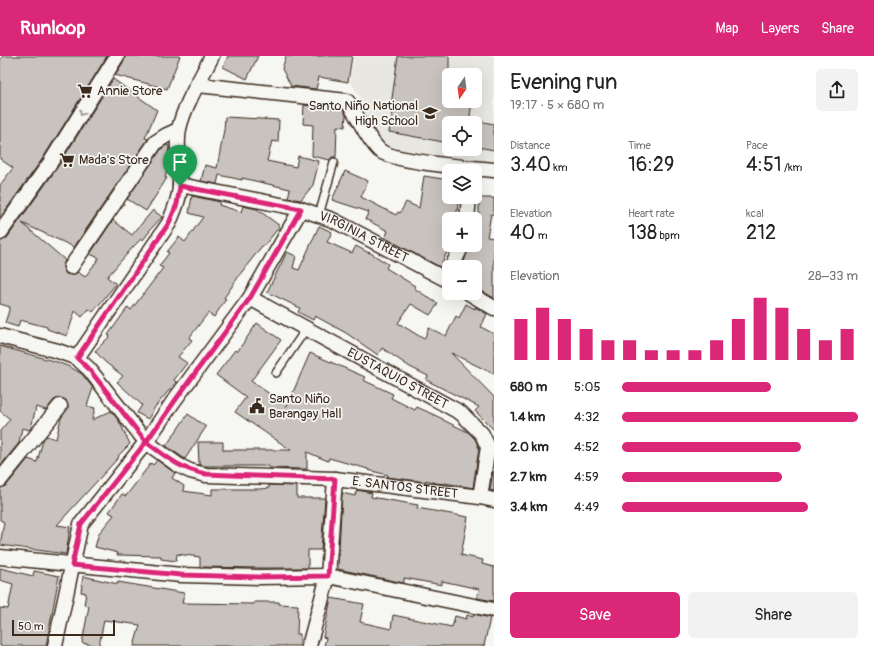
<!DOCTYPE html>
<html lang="en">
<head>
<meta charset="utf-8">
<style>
	:root { --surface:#fff; --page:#f2f2f2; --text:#222; --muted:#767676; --accent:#db2777 }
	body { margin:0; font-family:Pangolin,sans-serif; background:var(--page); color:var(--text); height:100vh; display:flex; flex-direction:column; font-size:15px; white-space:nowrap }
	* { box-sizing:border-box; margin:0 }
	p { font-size:13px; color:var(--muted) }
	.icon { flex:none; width:22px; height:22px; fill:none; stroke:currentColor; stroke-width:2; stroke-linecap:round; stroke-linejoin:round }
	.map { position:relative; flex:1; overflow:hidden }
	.drawer { display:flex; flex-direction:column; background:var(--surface); width:380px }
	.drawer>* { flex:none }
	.needle { width:26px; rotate:194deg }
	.tools { position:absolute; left:442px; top:12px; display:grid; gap:8px }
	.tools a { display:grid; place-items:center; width:40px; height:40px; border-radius:6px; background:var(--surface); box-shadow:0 4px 16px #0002; font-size:20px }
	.scale { position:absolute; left:12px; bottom:10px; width:103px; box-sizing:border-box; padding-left:4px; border:2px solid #3b2a1e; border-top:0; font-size:11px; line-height:14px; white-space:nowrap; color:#3b2a1e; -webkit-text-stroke:3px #f6f6f2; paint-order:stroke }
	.pin { position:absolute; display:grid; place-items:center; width:34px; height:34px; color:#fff; margin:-41px -17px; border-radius:50% 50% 50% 0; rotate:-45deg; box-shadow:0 0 4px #0007 }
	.pin .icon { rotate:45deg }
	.round { display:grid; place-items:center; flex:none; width:42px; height:42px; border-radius:6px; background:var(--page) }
	.head { display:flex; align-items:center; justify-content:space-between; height:68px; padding:0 16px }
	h1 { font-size:22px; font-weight:600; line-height:30px }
	.metrics { display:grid; grid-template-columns:repeat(3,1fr); gap:6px; height:68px; padding:4px 16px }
	.metrics div { display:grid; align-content:center }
	.metrics b { font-size:20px; font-weight:600 }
	.metrics small { font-size:11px; font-weight:400 }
	.metrics p { font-size:11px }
	.chart { height:112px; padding:8px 16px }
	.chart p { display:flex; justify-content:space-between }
	.chart svg { width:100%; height:72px; margin-top:4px; stroke:var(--accent); stroke-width:6 }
	.primary-button { display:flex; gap:8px; margin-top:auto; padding:8px 16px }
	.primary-button a { flex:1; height:46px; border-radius:6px; background:var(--accent); color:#fff; font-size:16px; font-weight:600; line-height:46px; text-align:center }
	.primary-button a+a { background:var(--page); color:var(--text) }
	ul { padding:0 16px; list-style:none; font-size:13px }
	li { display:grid; grid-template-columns:64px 48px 1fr; align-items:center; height:30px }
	li i { height:10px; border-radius:5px; background:var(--accent) }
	header { display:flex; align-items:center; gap:24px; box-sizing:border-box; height:56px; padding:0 20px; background:var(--accent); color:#fff }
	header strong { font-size:19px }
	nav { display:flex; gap:22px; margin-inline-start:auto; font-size:14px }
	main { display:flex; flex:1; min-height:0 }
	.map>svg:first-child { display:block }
	.built { fill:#e8e7e2; fill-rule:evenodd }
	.building { fill:#c8c3be; stroke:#3b2a1e }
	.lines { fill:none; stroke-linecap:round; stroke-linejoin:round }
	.service-casing { stroke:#3b2a1e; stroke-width:10 }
	.minor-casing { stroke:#3b2a1e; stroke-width:17 }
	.service { stroke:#f6f6f2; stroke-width:7 }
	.minor { stroke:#f6f6f2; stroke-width:14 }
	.oneway { stroke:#989088 }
	.route-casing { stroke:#fff; stroke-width:8 }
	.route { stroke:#db2777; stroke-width:5 }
	.labels { text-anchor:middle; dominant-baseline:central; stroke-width:3.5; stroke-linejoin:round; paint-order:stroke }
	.poi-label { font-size:13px; fill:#3b2a1e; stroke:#f6f6f2; text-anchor:start }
	.street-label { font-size:13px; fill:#3b2a1e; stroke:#f6f6f2 }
</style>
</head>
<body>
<header>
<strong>Runloop</strong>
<nav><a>Map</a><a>Layers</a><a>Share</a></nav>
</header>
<main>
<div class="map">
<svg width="494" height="590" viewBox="0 0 494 590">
	<rect width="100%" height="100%" fill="#f6f6f2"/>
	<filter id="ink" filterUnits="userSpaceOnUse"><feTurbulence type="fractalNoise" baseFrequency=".025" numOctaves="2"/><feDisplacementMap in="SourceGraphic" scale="8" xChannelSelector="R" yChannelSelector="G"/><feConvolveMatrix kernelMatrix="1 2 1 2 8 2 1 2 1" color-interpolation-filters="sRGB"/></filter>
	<g filter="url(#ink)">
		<path class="built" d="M354 0H494V112L409 99 373 82 363 47 350 25ZM449 19H475V45H449ZM449 67H475V93H449Z"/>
		<g class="building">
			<path d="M3 0H107L43 102 0 162V129L13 112 0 103V4Z"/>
			<path d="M125 0H180L167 33 115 19 124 5Z"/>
			<path d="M228 0H258L247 23 223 11Z"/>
			<path d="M286 0H352L348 26 319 21 316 33 291 30 282 13Z"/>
			<path d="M398 0H449V45H472L469 67H449V87L389 76 394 50 391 49Z"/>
			<path d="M113 23 157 54 145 82 148 83 74 191 22 167 65 204 63 211 66 218 71 219 75 218 78 216 85 221 99 202 90 198 113 164 132 179 153 154 162 161 149 175H150L143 184 141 183 134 190 107 221 116 228 93 256 89 253 82 261 75 255 67 280 47 273V271L20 264 18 271 5 267 10 251 0 248V185L7 182 57 112Z"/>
			<path d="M304 49 312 50 311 52 343 53 346 59 345 71 337 70 336 101H332L330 104 312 100 313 69 303 68Z"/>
			<path d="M225 61 279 64 278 86 272 85 267 105 296 111 298 100 319 105 313 129 301 144 288 142 290 133 242 122V124L219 119 217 128 201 125 205 109 217 112 224 74Z"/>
			<path d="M478 65 494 68V94L478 91Z"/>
			<path d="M167 89 169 90 168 100 170 101V104L165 122H167L146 155 127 143 162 92Z"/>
			<path d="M345 115 368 125 361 141 396 159 398 156 400 157 406 146 419 152 424 120 449 124V141H459L456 163H449V189H453L449 197 447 196 440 211 385 182 388 175 365 163 369 156 332 144Z"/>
			<path d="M192 140 220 146 219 149 241 156 243 150 257 153 280 170 264 190H262L241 217 224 242 226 243 214 261 208 257 189 282 192 284 178 301 187 307 174 324 176 326 155 351 148 363 137 357 142 349 117 326 123 320 105 306 95 295 110 280 108 279 128 251 131 254 163 212 159 210 169 197 167 196 179 181 185 186 203 161 189 157Z"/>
			<path d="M479 142H494V158H491L487 181 494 182V242L475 231V211H465L467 207 464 205 470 189H475V165L476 161H479Z"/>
			<path d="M319 170 332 176 327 186 352 197 356 190 369 197V196L388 208 386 212 415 230 414 232 438 248 430 259 411 248 398 267 424 283 429 272 446 280 456 260 459 262 466 248 475 253V251L487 258 481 271 494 278V318L451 297 494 341V374L475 355 479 351 426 324 428 320 410 311 382 292 378 299 346 277 315 260 313 264 298 256 300 252 267 236 287 196 296 200 293 212 299 214Z"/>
			<path d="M257 267 281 284 251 325 287 350 310 297 365 321 363 324 393 338 391 342 415 354 417 351 443 363V364L468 376 475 383 479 392 473 432 445 427V428L436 427 426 424 425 426 387 421 388 419 368 414V413L329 402 328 405 307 396V413L269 412V410H204L199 408 198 386H223V394H291L235 356 246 341 216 319 235 294 237 296Z"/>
			<path d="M0 290 57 306 70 311 82 318 93 332 87 350 95 352 92 364 111 355 119 365 130 388 118 400 119 401 57 469 70 471 66 498 0 489 4 466 0 464V432L7 429 28 403 37 406 43 384 46 380 56 383 61 362 68 351 66 344 61 342 54 344 46 354 36 351 31 372 30 374 22 372 19 387 0 410V375L10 363 0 355Z"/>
			<path d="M188 358 206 371 185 403 166 390Z"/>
			<path d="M157 404 175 417 172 422 184 430 183 435 212 439V433H260L269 432V429L297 430V442H325L321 494H308V512H260L200 511V501L177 498 176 505 161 503V500L117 499 118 497 95 491 99 477 114 459 109 456 122 438 126 440 151 407 153 409Z"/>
			<path d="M493 415H494V435L490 434Z"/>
			<path d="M357 434 372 437 371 441 418 449 417 452 468 461 461 499 483 504 482 508 494 511V545L477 542 479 533 442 525V529L404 522V527L338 513 342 437 355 440Z"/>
			<path d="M0 512 33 520 34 515 59 520 46 590H0V552L8 553 13 528 0 524Z"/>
			<path d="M83 520 118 528V526L184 537 182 547 254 548V546H279V548L298 549 297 578H300V590H134L140 569 104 564 99 590 82 587 89 550 84 549 86 537 81 536Z"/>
			<path d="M331 542 364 548 360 566 391 573 393 559 452 571 455 560 466 563 467 559 473 561 474 558 490 562 484 590H324L326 582 323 581Z"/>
		</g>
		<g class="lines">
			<g class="service-casing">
				<g id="service">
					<path d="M319 159 334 106"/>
					<path d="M276 317 306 273"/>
				</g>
			</g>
			<g class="minor-casing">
				<g id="minor">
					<path d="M198 29 347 45C359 61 365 80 379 94 392 106 473 112 494 114"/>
					<path id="s1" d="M180 129 301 153 333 164 449 225"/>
					<path d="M467 163 469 141"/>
					<path d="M0 177 50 107 117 0"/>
					<path d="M71 211 156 86 167 79 178 74"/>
					<path d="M452 211 462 189"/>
					<path d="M469 237 494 252"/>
					<path id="s2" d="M250 242 461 357 482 378 488 391 480 441"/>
					<path id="s3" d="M0 280 58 295 77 302 89 313 146 386 178 409 190 415 206 419 335 423 480 441 494 444"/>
					<path d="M77 302 169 167C174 155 180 142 180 129 181 110 175 92 179 73 184 50 201 22 212 0"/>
					<path d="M0 424 60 350"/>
					<path d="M0 501 181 519 260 521 328 520 494 554"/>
					<path d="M55 590 81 468 146 386 173 346 250 242 301 153"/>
					<path d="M309 590 328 520 335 423"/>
				</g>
			</g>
			<use href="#service" class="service"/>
			<use href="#minor" class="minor"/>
		</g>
		<defs><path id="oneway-chevron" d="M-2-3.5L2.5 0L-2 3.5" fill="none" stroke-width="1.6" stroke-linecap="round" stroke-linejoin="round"/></defs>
		<use class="oneway" href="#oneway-chevron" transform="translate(82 57) rotate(122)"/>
	</g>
	<g class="lines" filter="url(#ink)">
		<g class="route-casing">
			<path id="route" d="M180 130 177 148 169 167 77 302 89 313 146 386 81 468 72 509 181 519 260 521 328 520 335 423 206 418C178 412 168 402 146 386L174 346 250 242 301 153 180 130"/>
		</g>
		<use href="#route" class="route"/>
	</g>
	<defs>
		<g id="supermarket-bare" transform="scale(1.2)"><path d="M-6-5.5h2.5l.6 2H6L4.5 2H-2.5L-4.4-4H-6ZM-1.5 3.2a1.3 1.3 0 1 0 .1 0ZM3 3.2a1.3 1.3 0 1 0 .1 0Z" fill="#3b2a1e" stroke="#f6f6f2" stroke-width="2.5" paint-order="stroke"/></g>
		<g id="school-bare" transform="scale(1.2)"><path d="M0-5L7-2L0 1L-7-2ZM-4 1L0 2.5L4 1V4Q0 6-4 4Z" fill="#3b2a1e" stroke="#f6f6f2" stroke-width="2.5" paint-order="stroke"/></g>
		<g id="civic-bare" transform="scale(1.2)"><path d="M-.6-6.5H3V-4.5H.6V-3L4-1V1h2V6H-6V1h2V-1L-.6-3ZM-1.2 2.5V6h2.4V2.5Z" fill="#3b2a1e" stroke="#f6f6f2" stroke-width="2.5" paint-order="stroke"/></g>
	</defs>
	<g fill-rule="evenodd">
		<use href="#supermarket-bare" x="85" y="35"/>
		<use href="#school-bare" x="430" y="57"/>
		<use href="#supermarket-bare" x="67" y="104"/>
		<use href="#civic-bare" x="257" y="350"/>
	</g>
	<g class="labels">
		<g class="poi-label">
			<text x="97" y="35">Annie Store</text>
			<text x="418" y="50" text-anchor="end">Santo Niño National<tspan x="418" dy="15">High School</tspan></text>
			<text x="79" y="104">Mada's Store</text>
			<text x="269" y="343">Santo Niño<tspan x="269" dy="15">Barangay Hall</tspan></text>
		</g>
		<g class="street-label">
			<text stroke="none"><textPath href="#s1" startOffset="192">VIRGINIA STREET</textPath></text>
			<text stroke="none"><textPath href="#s2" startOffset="168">EUSTAQUIO STREET</textPath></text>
			<text stroke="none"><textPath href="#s3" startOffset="458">E. SANTOS STREET</textPath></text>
		</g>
	</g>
</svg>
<div class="tools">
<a><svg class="needle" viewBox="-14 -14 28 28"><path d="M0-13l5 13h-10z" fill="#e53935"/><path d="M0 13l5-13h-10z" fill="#767676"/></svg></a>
<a><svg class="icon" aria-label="locate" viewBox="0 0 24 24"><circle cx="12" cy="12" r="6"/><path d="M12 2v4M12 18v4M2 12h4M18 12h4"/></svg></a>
<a><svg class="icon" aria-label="layers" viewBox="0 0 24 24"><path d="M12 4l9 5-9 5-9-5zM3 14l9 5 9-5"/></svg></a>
<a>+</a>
<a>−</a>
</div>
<div class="scale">50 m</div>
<div class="pin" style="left:180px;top:130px;background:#1e9e55"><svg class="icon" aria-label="arrive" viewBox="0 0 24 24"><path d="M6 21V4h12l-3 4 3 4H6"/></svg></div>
</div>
<section class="drawer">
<div class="head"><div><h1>Evening run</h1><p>19:17 · 5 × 680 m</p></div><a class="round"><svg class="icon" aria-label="share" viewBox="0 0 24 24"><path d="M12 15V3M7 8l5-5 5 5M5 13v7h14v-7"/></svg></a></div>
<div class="metrics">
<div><p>Distance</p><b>3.40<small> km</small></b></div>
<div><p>Time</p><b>16:29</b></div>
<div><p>Pace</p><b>4:51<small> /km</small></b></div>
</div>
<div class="metrics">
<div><p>Elevation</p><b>40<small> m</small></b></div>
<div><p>Heart rate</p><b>138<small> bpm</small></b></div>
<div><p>kcal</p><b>212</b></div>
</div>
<div class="chart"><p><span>Elevation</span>28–33 m</p>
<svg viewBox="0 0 160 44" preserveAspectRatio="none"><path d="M5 44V19M15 44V12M25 44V19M35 44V25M45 44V32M55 44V32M65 44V38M75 44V38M85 44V38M95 44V32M105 44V19M115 44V6M125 44V12M135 44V25M145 44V32M155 44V25"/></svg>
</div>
<ul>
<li><b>680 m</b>5:05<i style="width:63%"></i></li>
<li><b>1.4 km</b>4:32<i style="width:100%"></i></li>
<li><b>2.0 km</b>4:52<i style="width:76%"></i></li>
<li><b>2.7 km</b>4:59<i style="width:68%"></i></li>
<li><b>3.4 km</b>4:49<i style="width:79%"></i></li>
</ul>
<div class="primary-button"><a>Save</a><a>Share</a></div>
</section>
</main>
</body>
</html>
